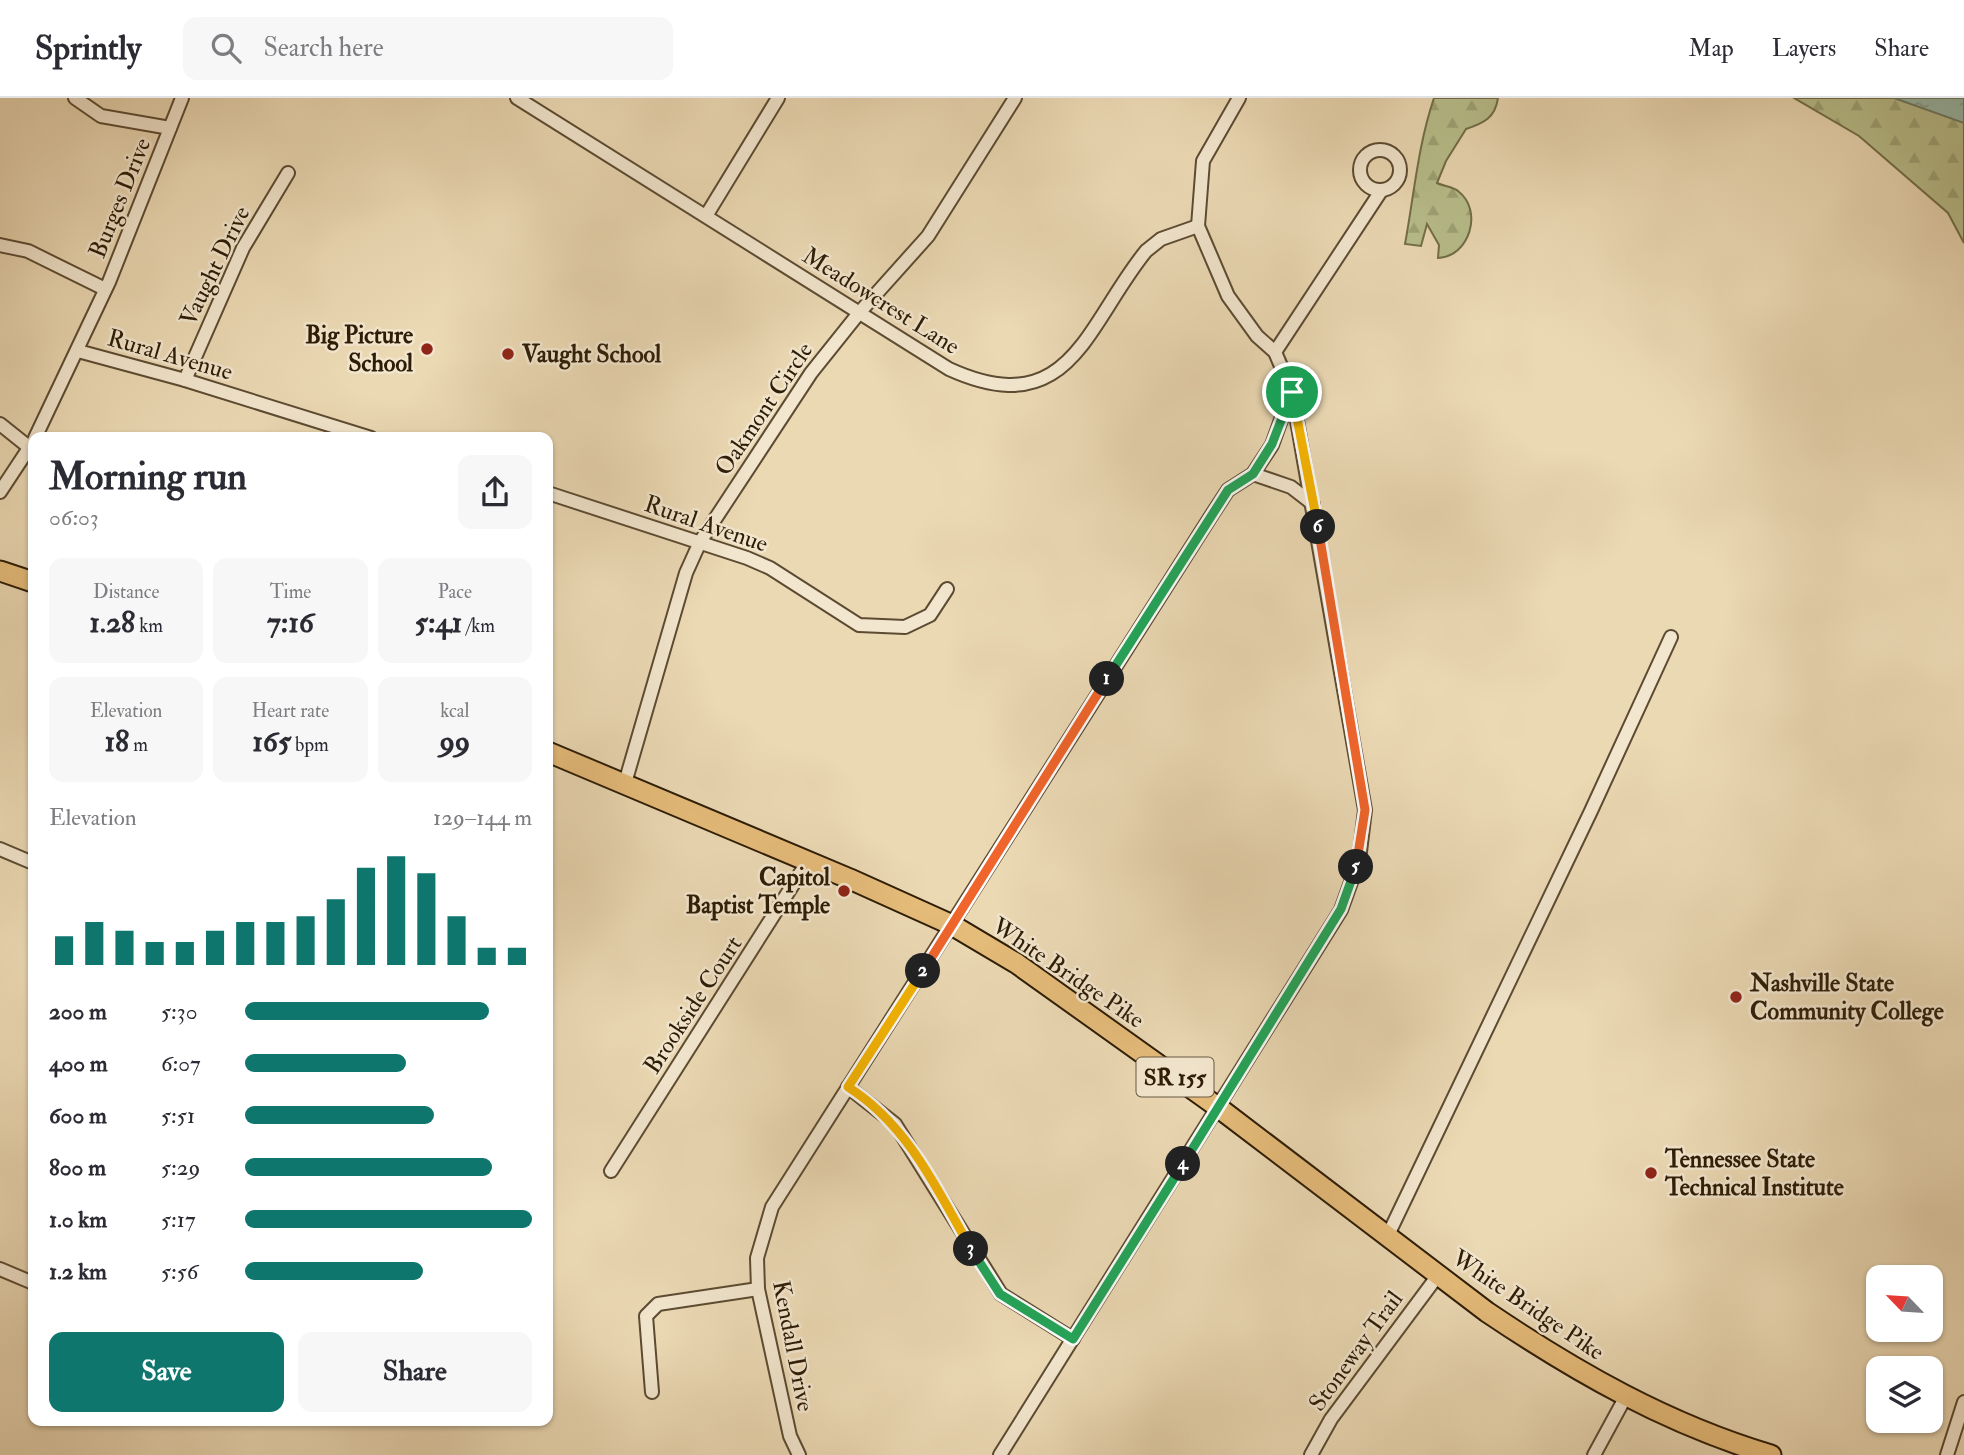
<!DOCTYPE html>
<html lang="en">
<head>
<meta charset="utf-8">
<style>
	:root { --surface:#fff; --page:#f7f7f7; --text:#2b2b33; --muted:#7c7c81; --line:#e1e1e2; --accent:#0f766e }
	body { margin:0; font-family:"IM FELL Double Pica",serif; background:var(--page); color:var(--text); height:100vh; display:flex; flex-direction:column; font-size:26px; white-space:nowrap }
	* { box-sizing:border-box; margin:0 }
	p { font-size:23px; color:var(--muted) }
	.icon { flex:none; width:38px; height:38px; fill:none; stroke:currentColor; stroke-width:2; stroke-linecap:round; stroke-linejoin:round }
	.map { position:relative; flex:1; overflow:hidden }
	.side { position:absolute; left:28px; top:334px; width:525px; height:994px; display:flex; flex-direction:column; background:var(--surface); border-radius:14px; box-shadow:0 2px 5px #0004 }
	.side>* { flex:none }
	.needle { width:46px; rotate:295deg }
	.fabs { position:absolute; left:1866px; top:1167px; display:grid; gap:14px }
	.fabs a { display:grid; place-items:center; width:77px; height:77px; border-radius:14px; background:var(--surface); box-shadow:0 2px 5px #0004; font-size:35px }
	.pin { position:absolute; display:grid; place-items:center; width:60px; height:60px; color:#fff; margin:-30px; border:4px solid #fff; border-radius:50%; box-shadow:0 2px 7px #0007 }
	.km { position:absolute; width:35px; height:35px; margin:-18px; border-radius:50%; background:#222; color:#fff; font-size:19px; line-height:35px; text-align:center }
	.round { display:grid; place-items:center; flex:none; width:74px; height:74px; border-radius:14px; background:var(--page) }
	.summary { display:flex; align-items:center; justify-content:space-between; height:119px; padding:0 21px }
	h1 { font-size:38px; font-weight:800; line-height:52px }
	.metrics { display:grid; grid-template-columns:repeat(3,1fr); gap:10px; height:119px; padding:7px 21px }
	.metrics div { display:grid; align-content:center; border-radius:14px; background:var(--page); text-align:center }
	.metrics b { font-size:30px; font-weight:800 }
	.metrics small { font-size:19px; font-weight:400 }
	.metrics p { font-size:19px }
	.chart { height:196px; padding:14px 21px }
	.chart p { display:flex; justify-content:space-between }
	.chart svg { width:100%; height:126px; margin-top:7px; stroke:var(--accent); stroke-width:6 }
	.primary-button { display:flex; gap:14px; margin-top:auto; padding:14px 21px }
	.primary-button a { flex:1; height:80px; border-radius:14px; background:var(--accent); color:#fff; font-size:28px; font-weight:800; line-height:80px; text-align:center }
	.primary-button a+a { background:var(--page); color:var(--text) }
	ul { padding:0 21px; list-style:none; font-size:23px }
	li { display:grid; grid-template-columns:112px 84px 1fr; align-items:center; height:52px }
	li i { height:18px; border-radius:9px; background:var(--accent) }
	header { display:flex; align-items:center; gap:42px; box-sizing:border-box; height:98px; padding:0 35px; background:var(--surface); border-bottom:2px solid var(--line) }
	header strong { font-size:33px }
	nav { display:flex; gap:38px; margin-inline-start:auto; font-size:24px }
	.search { width:490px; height:63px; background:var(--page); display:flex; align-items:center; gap:18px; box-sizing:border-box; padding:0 24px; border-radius:14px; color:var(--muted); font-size:26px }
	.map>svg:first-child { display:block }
	.forest { fill:url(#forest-firs); stroke:#726e49; stroke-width:2 }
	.water { fill:url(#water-ripples); stroke:#6d7b68; stroke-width:2 }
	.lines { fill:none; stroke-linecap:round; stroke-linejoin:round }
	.minor-casing { stroke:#5c4b32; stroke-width:16 }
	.primary-casing { stroke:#2d1c06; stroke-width:23 }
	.minor { stroke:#f2e6ce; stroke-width:12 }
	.primary { stroke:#e6bc7a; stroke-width:19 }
	.split-1-casing { stroke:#fff; stroke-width:14 }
	.split-2-casing { stroke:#fff; stroke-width:14 }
	.split-3-casing { stroke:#fff; stroke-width:14 }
	.split-4-casing { stroke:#fff; stroke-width:14 }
	.split-5-casing { stroke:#fff; stroke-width:14 }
	.split-6-casing { stroke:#fff; stroke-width:14 }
	.split-7-casing { stroke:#fff; stroke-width:14 }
	.split-1 { stroke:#22a559; stroke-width:9 }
	.split-2 { stroke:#f0652b; stroke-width:9 }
	.split-3 { stroke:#f5b400; stroke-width:9 }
	.split-4 { stroke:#22a559; stroke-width:9 }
	.split-5 { stroke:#22a559; stroke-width:9 }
	.split-6 { stroke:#f0652b; stroke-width:9 }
	.split-7 { stroke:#f5b400; stroke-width:9 }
	.poi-dot { fill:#8f2418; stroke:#f2e6ce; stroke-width:2.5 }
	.labels { text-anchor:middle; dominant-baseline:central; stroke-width:5; stroke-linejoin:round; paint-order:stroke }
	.shield { fill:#f2e6ce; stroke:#685942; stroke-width:2 }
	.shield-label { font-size:23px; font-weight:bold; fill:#2d1c06 }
	.street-label { font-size:24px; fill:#2d1c06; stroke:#f2e6ce }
	.poi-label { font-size:24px; font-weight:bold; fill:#2d1c06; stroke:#f2e6ce; text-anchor:start }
</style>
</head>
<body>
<header>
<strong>Sprintly</strong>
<div class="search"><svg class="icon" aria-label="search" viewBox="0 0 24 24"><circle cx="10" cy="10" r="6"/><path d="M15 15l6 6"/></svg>Search here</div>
<nav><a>Map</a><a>Layers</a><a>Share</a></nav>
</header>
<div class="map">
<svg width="1964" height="1357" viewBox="0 0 1964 1357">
	<defs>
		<pattern id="forest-firs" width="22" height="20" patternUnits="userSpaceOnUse" patternTransform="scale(1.75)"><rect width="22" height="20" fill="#b8bf8c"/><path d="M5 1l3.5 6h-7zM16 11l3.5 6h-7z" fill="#9ea477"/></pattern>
		<pattern id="water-ripples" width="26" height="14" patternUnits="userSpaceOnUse" patternTransform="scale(1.75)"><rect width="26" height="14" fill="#98baaa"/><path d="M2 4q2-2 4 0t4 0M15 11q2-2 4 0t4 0" fill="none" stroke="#839f91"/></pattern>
	</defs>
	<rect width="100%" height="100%" fill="#ebd9b4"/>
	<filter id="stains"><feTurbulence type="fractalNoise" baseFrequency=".00286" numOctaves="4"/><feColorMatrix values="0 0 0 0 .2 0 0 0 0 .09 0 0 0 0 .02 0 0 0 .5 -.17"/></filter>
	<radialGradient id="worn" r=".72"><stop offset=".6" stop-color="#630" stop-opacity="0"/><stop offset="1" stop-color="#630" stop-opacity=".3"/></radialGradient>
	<g class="forest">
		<path d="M1434 0H1498C1495 20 1484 25 1466 31L1446 63 1437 85C1443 88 1454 89 1458 93 1484 113 1469 159 1438 160L1439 147 1427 126 1421 148 1405 146C1414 97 1418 47 1434 0Z"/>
		<path d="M1794 0H1964V145L1948 115 1859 38Z"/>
	</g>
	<path class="water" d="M1894 0H1964V25Z"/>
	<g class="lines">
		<g class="minor-casing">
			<g id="minor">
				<path d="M75 0 101 18 170 30"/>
				<path d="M517 0 949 271C1070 326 1086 227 1146 153L1161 141 1198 128"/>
				<circle cx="1380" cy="72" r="20"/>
				<path d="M706 118 778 0"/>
				<path d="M0 147 28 153 105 191"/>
				<path d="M78 253 185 282 371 340"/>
				<path d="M1275 254 1381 93"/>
				<path d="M185 282 243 150 288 75"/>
				<path d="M0 326 30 350"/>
				<path d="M35 340 109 184 182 0"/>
				<path d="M1253 376 1291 389 1313 406"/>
				<path d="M0 394 33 344"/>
				<path d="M548 395 747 460 770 470 859 527 905 529 930 517 947 491"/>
				<path d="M625 685 686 475 700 444 811 275 859 215 928 138 1015 0"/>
				<path d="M0 751 33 765"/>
				<path d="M848 989 895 1026 1001 1196 1073 1241"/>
				<path d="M611 1073 808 763"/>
				<path d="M1388 1137 1591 713 1671 539"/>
				<path d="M0 1171 33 1185"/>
				<path d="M652 1294 646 1218 658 1206 758 1191"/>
				<path d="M799 1357 790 1338 758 1191 757 1160 772 1109 1213 415 1228 392 1253 376 1272 347 1291 294"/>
				<path d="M1000 1357 1341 812 1359 762 1365 712 1292 294 1275 254 1257 238 1228 198 1198 128 1203 63 1239 0"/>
				<path d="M1311 1357 1331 1321 1439 1176"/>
				<path d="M1594 1357 1625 1300"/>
				<path d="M1947 1357 1964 1304"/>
			</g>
		</g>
		<g class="primary-casing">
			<g id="primary">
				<path d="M0 473 33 484"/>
				<path d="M548 654 850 781 952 827 1016 865 1219 1010 1487 1214C1576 1274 1667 1326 1771 1357"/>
			</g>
		</g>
		<use href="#minor" class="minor"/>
		<use href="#primary" class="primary"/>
	</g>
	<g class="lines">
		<g class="split-1-casing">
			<path id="split-1" d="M1107 581 1228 392 1253 376 1272 346 1292 294"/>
		</g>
		<g class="split-2-casing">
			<path id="split-2" d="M923 873 1107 581"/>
		</g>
		<g class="split-3-casing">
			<path id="split-3" d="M923 873 848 989C908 1027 937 1091 971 1151"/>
		</g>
		<g class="split-4-casing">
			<path id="split-4" d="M971 1151 1000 1196 1073 1241 1183 1066"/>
		</g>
		<g class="split-5-casing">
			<path id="split-5" d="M1183 1066 1341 811 1356 769"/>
		</g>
		<g class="split-6-casing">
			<path id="split-6" d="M1318 429 1365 712 1356 769"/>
		</g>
		<g class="split-7-casing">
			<path id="split-7" d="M1292 294 1318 429"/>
		</g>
		<use href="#split-1" class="split-1"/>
		<use href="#split-2" class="split-2"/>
		<use href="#split-3" class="split-3"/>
		<use href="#split-4" class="split-4"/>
		<use href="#split-5" class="split-5"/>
		<use href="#split-6" class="split-6"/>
		<use href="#split-7" class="split-7"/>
	</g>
	<g class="poi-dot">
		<circle cx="427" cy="251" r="7"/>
		<circle cx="508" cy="256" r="7"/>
		<circle cx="844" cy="793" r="7"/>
		<circle cx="1736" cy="899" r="7"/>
		<circle cx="1651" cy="1075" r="7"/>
	</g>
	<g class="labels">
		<rect class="shield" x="1136.5" y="959.5" width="77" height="39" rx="5"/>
		<g class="shield-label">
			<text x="1175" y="979">SR 155</text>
		</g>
		<g class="street-label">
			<text transform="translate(120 100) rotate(-68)">Burges Drive</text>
			<text transform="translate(215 168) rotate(-64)">Vaught Drive</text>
			<text transform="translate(881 203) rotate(32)">Meadowcrest Lane</text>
			<text transform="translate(170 257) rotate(16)">Rural Avenue</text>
			<text transform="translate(764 311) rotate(-56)">Oakmont Circle</text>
			<text transform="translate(706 426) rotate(19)">Rural Avenue</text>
			<text transform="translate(1068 875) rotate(34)">White Bridge Pike</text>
			<text transform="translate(693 907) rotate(-57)">Brookside Court</text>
			<text transform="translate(1528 1207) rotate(34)">White Bridge Pike</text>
			<text transform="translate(793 1248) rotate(79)">Kendall Drive</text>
			<text transform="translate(1356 1253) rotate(-54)">Stoneway Trail</text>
		</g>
		<g class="poi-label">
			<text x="413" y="237" text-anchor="end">Big Picture<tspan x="413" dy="28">School</tspan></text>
			<text x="522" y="256">Vaught School</text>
			<text x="830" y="779" text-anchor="end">Capitol<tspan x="830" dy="28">Baptist Temple</tspan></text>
			<text x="1750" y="885">Nashville State<tspan x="1750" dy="28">Community College</tspan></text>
			<text x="1665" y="1061">Tennessee State<tspan x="1665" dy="28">Technical Institute</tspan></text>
		</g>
	</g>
	<rect width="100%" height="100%" filter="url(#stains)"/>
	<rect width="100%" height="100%" fill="url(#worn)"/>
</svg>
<div class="fabs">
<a><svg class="needle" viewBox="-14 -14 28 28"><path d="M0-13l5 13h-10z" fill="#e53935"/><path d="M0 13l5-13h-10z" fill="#7c7c81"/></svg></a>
<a><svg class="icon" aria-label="layers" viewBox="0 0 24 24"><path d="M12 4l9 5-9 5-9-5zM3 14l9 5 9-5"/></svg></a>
</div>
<div class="pin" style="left:1292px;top:294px;background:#1e9e55"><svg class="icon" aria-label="arrive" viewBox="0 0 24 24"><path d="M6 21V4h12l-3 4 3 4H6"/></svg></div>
<b class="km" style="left:1107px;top:581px">1</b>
<b class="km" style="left:923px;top:873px">2</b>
<b class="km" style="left:971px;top:1151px">3</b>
<b class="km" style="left:1183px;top:1066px">4</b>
<b class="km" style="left:1356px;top:769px">5</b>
<b class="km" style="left:1318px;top:429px">6</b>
<section class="side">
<div class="summary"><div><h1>Morning run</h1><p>06:03</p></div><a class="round"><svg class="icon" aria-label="share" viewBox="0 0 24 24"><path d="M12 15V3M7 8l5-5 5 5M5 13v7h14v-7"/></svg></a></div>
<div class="metrics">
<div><p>Distance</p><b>1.28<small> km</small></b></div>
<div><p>Time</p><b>7:16</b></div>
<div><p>Pace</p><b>5:41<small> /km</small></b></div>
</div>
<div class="metrics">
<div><p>Elevation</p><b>18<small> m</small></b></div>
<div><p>Heart rate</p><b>165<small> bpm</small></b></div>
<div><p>kcal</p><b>99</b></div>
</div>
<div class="chart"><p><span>Elevation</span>129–144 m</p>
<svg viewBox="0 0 160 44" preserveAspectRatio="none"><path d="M5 44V34M15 44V29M25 44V32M35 44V36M45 44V36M55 44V32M65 44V29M75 44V29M85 44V27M95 44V21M105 44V10M115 44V6M125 44V12M135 44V27M145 44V38M155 44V38"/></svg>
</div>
<ul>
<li><b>200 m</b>5:30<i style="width:85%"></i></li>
<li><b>400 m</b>6:07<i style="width:56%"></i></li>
<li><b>600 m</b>5:51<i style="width:66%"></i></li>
<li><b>800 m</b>5:29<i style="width:86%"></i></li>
<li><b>1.0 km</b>5:17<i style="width:100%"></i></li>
<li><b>1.2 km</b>5:56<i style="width:62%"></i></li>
</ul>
<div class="primary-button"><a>Save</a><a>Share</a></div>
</section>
</div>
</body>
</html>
